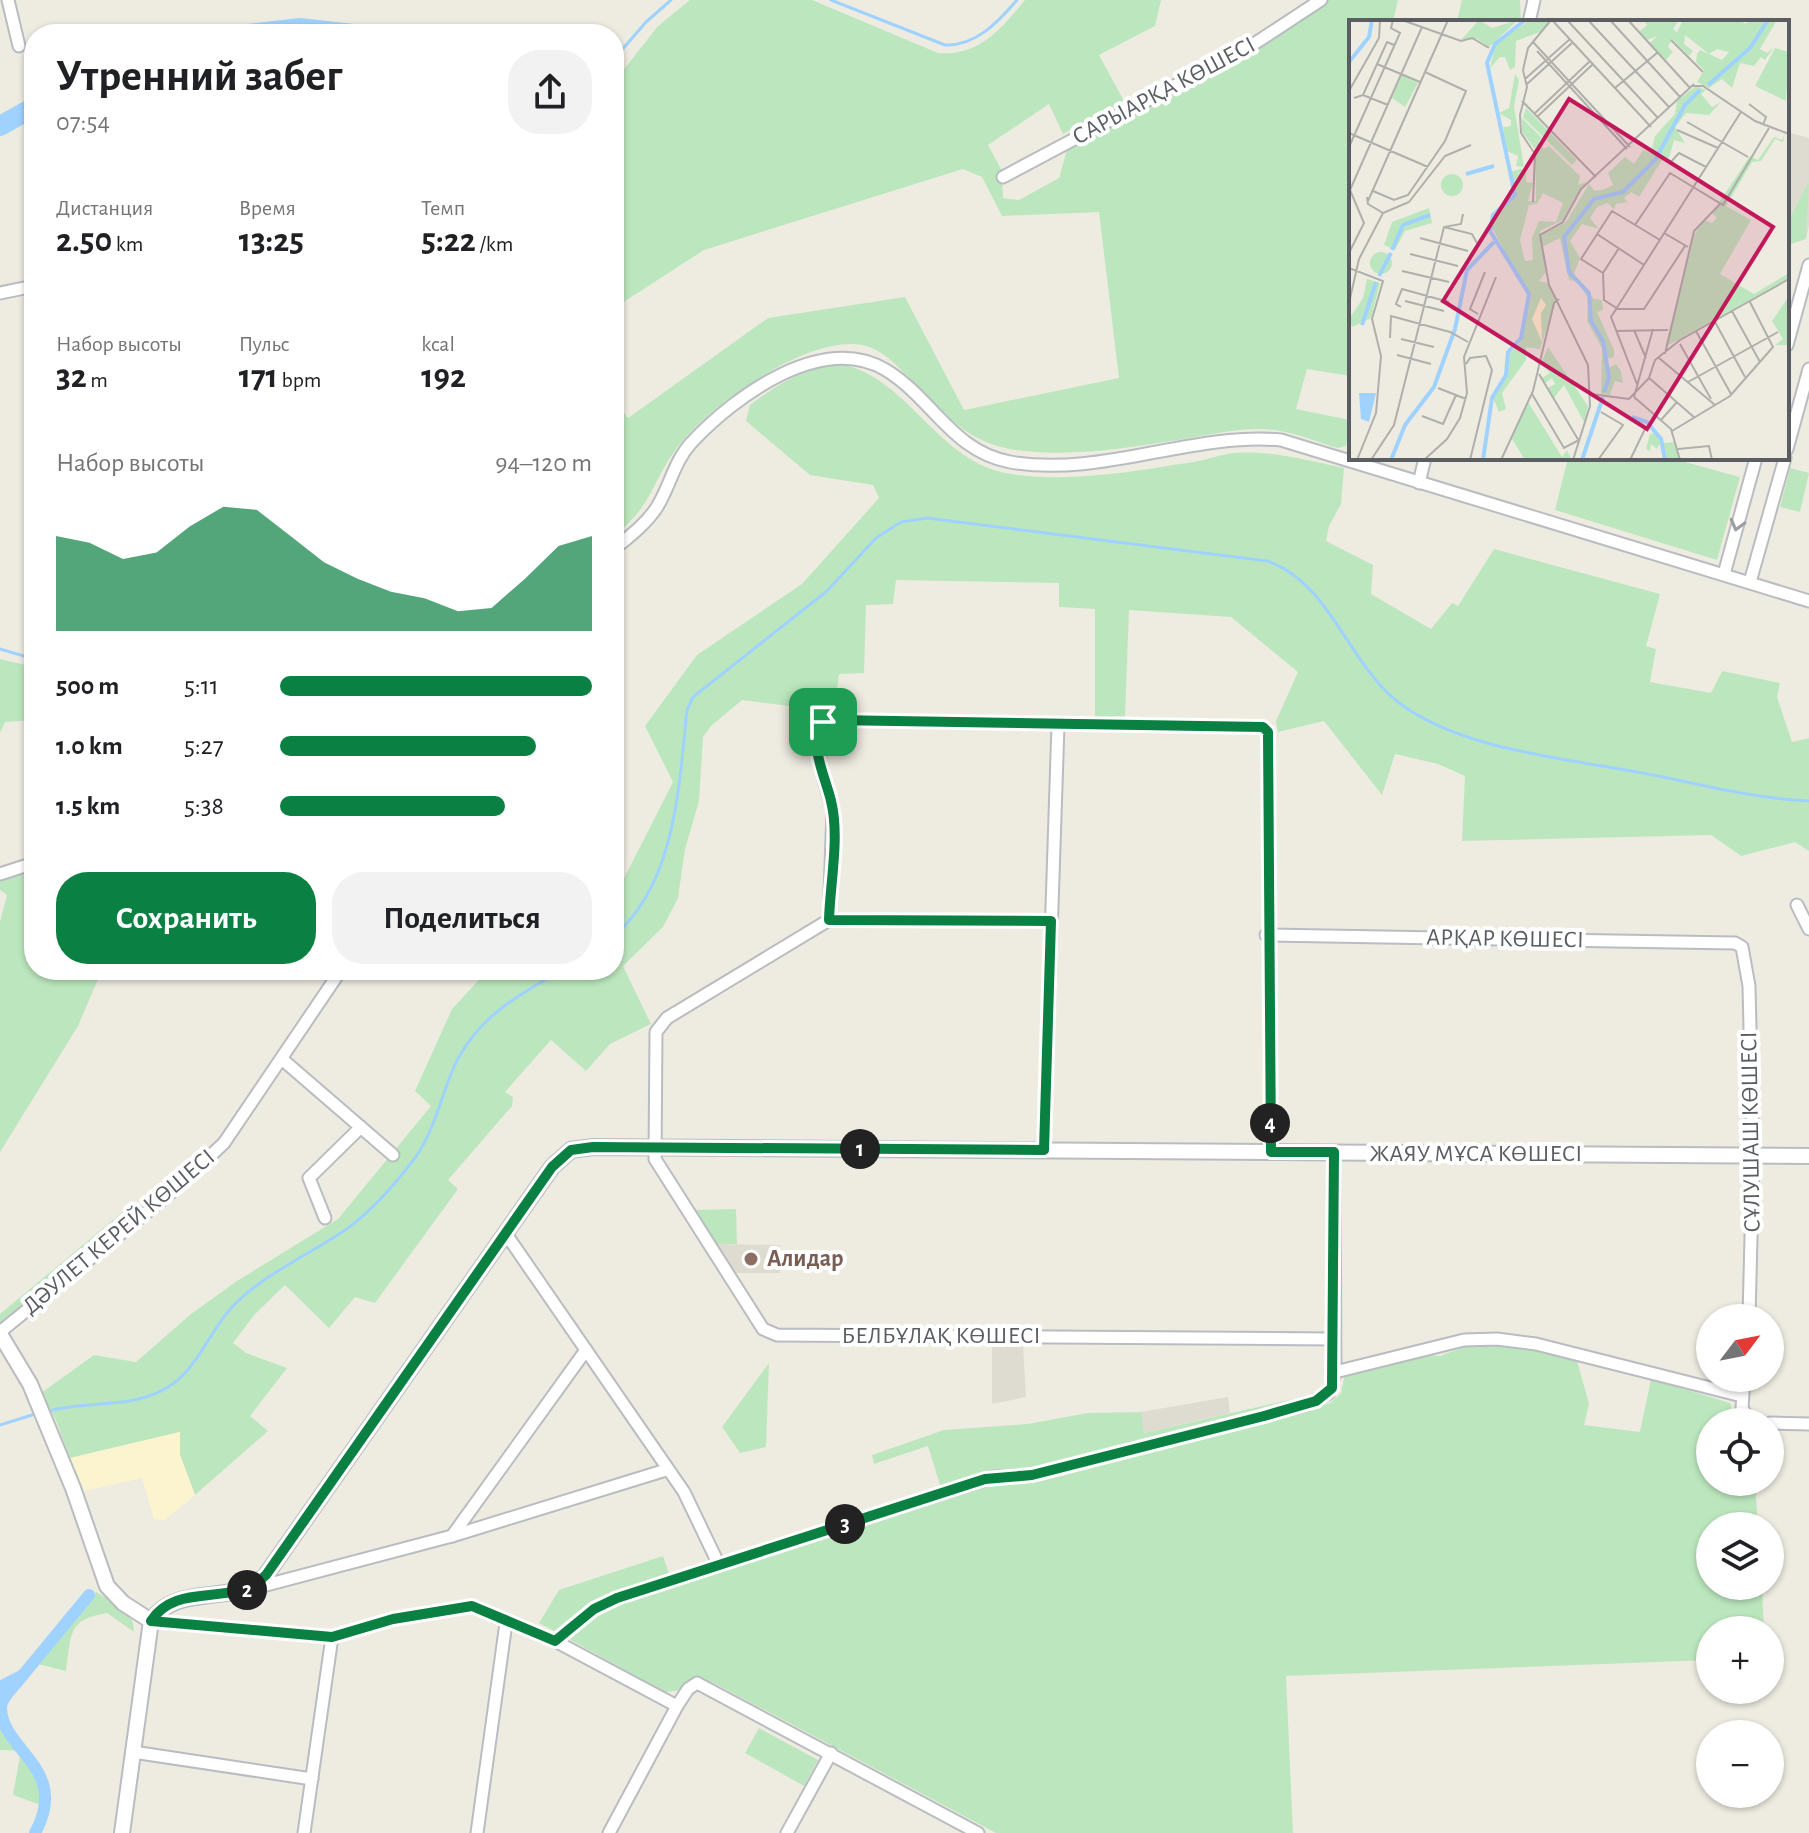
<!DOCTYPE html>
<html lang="ru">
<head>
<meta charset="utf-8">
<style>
	:root { --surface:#fff; --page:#f2f2f2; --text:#202124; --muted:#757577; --accent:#0b8043 }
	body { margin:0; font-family:"Alegreya Sans",sans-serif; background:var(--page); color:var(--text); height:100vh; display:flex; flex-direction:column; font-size:30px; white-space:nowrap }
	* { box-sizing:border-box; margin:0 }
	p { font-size:26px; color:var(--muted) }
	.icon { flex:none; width:44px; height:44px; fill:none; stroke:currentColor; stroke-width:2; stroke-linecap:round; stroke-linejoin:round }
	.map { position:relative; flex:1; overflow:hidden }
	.details { position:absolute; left:24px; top:24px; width:600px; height:956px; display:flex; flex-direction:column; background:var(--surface); border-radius:32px; box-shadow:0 2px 6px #0004 }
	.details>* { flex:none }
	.needle { width:52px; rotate:58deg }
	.controls { position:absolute; left:1696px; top:1304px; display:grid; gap:16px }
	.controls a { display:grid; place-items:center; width:88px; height:88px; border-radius:50%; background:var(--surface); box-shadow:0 2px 6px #0004; font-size:40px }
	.pin { position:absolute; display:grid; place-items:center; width:68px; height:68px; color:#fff; margin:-34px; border-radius:16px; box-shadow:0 4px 12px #0006 }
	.km { position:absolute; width:40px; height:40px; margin:-20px; border-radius:50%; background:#222; color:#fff; font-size:22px; line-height:40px; text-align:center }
	.round { display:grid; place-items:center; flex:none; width:84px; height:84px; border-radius:32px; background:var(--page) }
	.headline { display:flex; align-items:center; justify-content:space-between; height:136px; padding:0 32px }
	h1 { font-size:44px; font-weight:700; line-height:60px }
	.metrics { display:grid; grid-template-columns:repeat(3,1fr); gap:12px; height:136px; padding:8px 32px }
	.metrics div { display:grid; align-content:center }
	.metrics b { font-size:34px; font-weight:700 }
	.metrics small { font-size:22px; font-weight:400 }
	.metrics p { font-size:22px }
	.chart { height:224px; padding:16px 32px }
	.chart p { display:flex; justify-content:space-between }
	.chart svg { width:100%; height:144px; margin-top:8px; fill:var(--accent); opacity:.7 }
	.button { display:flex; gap:16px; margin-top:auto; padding:16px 32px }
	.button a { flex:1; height:92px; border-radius:32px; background:var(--accent); color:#fff; font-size:32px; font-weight:700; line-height:92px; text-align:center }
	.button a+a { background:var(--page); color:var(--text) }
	ul { padding:0 32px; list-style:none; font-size:26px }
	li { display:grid; grid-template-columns:128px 96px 1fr; align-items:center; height:60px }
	li i { height:20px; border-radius:10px; background:var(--accent) }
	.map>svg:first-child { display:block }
	.education { fill:#dedbd0 }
	.green { fill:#bce7be }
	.sand { fill:#fcf4ce }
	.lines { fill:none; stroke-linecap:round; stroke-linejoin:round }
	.stream { stroke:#a0d2ff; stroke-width:3 }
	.canal { stroke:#a0d2ff; stroke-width:12 }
	.river { stroke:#a0d2ff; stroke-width:20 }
	.minor-casing { stroke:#b9bcc1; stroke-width:15 }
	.tertiary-casing { stroke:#b9bcc1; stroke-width:18 }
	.minor { stroke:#fff; stroke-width:11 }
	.tertiary { stroke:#fff; stroke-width:14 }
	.oneway { stroke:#9c9ea1 }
	.route-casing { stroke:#fff; stroke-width:16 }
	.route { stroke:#0b8043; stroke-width:10 }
	.education-dot { fill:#8d6e63; stroke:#fff; stroke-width:3 }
	.labels { text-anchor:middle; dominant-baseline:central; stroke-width:8; stroke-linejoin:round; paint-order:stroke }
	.street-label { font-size:24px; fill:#5a5e63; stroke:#fff }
	.education-label { font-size:24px; font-weight:bold; fill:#785e54; stroke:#fff; text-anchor:start }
	.inset-river { fill:none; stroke:#a0d2ff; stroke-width:4 }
	.inset-road { fill:none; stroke:#afafab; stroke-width:2 }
	.view { fill:#c2185b; fill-opacity:0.15; stroke:#c2185b; stroke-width:4 }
	.inset-edge { fill:none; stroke:#5a5e63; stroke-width:4 }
</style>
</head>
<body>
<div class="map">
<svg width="1809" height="1833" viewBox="0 0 1809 1833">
	<rect width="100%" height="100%" fill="#eeece1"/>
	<g class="education">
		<path d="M1787 132 1809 138V225L1806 239 1787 245Z"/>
		<path d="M713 1244 780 1245V1273H732Z"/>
		<path d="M992 1345H1023L1026 1397 992 1404Z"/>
		<path d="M1228 1397 1230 1413 1143 1433 1141 1412Z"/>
	</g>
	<g class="green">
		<path d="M690 0H812L938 53C979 56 1000 30 1025 0H1161L1155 26 1099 55 1124 101 1063 134 1049 104 988 145 1002 171 1003 198 1019 200 1059 178 1068 146 1287 29 1328 0H1398L1393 22H1351V376L1307 369 1296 409 1350 420 1346 446 1338 448C1319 443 1300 434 1280 431 1250 425 1214 434 1184 439 1134 447 1085 455 1034 452 969 448 952 420 909 378 895 364 884 351 866 346 812 331 706 407 676 449 650 485 654 504 614 536V400L628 418 768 318 905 297 964 410 1119 378 1099 212 1002 216 982 177 963 169 704 250 625 301 614 321V82L658 26Z"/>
		<path d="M1462 0H1520L1521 22H1457Z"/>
		<path d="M1809 181 1806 239 1787 245V224Z"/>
		<path d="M841 364C911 379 937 463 1011 474 1070 483 1135 471 1193 462 1207 460 1221 454 1235 453 1272 450 1308 461 1344 468L1341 504 1329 526 1326 541 1373 565 1371 594 1431 629 1452 603 1458 606 1494 549 1660 594 1646 646 1656 649 1650 682 1711 693 1722 671 1780 683 1777 697 1792 742 1809 738V851L1795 842 1741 856 1711 835 1462 841 1465 776 1438 764 1395 754 1382 795 1324 721 1278 732 1276 721 1298 672 1231 617 1129 610 1125 716 1095 718V609L1059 607V583L896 580 893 604 866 605 864 673 839 674 834 712 742 700 711 726 703 737 699 801 685 849 678 898 663 927 623 966 651 1024 610 1044 586 1071 551 1040 505 1092 513 1097 512 1106 448 1180 458 1189 375 1303 355 1297 329 1328 285 1285 255 1314 233 1343 246 1353 287 1368 250 1416 268 1431 195 1495 180 1455V1432L70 1458 55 1418 41 1393 94 1355 136 1362 191 1314 237 1281 338 1219 431 1106 415 1091 452 1009 488 970 519 974 525 970H614V898L673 782 645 726 697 655 802 584 879 498 873 485 810 475 746 421 750 405C778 384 805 367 841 364Z"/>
		<path d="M1568 458H1670L1740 477 1717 560 1555 510Z"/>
		<path d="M1790 468 1809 473 1800 512 1780 507Z"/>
		<path d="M0 659 34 667V720L5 722 0 733Z"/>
		<path d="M34 871V970H102L78 1026 0 1152V922L7 895 0 890V881Z"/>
		<path d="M132 1204 148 1205 0 1323V1314Z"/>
		<path d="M736 1209 737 1244H713L692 1210Z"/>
		<path d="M1475 1343H1516L1576 1357 1589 1404 1584 1425 1640 1432 1651 1379 1730 1403 1736 1422H1710V1482H1755L1758 1526H1710V1586H1762L1764 1630H1710V1660L1286 1676 1293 1833H996L712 1682 697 1679 676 1691 665 1692 569 1639 599 1614 626 1601 982 1488 1042 1481 1330 1403 1341 1393 1345 1373 1426 1355 1440 1356Z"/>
		<path d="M769 1363 766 1447 740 1453 722 1427Z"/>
		<path d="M1311 1395 1023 1473H989L940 1485 928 1446 874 1464 872 1455 944 1430 1027 1424 1088 1413 1141 1412 1144 1433Z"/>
		<path d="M663 1556 670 1577 599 1600 556 1632 539 1623 559 1590Z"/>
		<path d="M96 1592C112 1602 135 1610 134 1632L107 1613C66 1620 72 1635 66 1671L38 1664Z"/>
		<path d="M0 1714 37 1778 41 1805 13 1795 21 1751 0 1750Z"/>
		<path d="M759 1728 818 1760 804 1786 745 1753Z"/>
	</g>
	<path class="sand" d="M180 1432V1455L195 1495 165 1520 154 1519 142 1478 83 1491 70 1458Z"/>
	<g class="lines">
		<g class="stream">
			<path d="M831 0 945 45C976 46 998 22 1017 0"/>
			<path d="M614 59 646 22 671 0"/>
			<path d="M0 649 34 659"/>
			<path d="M614 936C676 883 679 785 687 710L693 697 827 591 876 538 901 522 927 518 1267 561C1329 581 1348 663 1398 702 1463 752 1574 759 1653 775 1704 785 1757 799 1809 801"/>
			<path d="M52 1410C93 1400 138 1410 174 1383 200 1363 211 1329 233 1306 265 1273 311 1254 348 1228 374 1209 396 1183 415 1158 433 1133 440 1102 451 1074 472 1021 514 997 563 970"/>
			<path d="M0 1425 32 1415"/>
		</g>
		<g class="canal">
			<path d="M23 1675C17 1684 3 1695 1 1706 0 1751 71 1767 35 1833"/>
			<path d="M0 1687 23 1675 89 1595"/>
		</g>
		<g class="river">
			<path d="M249 34 300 28 353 34"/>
			<path d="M0 126 34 107"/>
		</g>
		<g class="minor-casing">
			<g id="minor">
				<path d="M8 0 19 46"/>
				<path d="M1529 22 1534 0"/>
				<path d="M1003 177 1257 42 1321 0"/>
				<path d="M0 293 34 286"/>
				<path d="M1787 345 1809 265"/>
				<path d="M1787 449 1809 369"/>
				<path d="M1419 483 1425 458"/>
				<path d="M614 549C630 536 646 524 657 507 670 486 674 462 691 443 735 396 822 332 886 370 933 399 952 451 1010 462 1101 478 1191 432 1281 440L1809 601"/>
				<path d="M1724 574 1756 458"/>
				<path d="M1750 582 1785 458"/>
				<path d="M0 874 34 863"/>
				<path d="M1797 905 1809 929"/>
				<path d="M829 920 667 1018 656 1032 655 1159 763 1329 777 1335 1334 1339"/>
				<path d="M829 920 833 810 820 766 819 729 826 720 1263 727 1268 732 1271 1152"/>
				<path d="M829 920 1051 921"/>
				<path d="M1266 935 1735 943 1742 947 1749 986 1753 1156 1749 1318"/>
				<path d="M283 1060 393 1155"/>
				<path d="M1044 1150 1058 725"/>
				<path d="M325 1218 309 1178 361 1127"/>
				<path d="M506 1234 684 1492 719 1565"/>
				<path d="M0 1332 173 1191 224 1143 341 970"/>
				<path d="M1335 1372 1464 1340 1497 1339 1536 1344 1742 1396"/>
				<path d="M1744 1378 1742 1408 1748 1419 1761 1422"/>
				<path d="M1770 1423 1809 1424"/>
				<path d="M452 1536 586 1350"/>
				<path d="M251 1589 452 1536 666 1470"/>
				<path d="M151 1621 332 1637"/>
				<path d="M555 1641 594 1609 617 1598 965 1486 994 1477 1032 1475 1306 1405 1329 1393 1335 1372 1334 1152"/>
				<path d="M133 1752 312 1779"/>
				<path d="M304 1833 332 1637 393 1619 472 1606 555 1641 677 1706"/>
				<path d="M477 1833 506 1623"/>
				<path d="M609 1833 677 1706 688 1689 697 1683 978 1833"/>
				<path d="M787 1833 831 1753"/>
			</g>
		</g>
		<g class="tertiary-casing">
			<g id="tertiary">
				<path d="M0 1334 30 1384 73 1488 107 1586 123 1603 151 1621"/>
				<path d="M122 1833 151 1621C179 1581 233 1608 266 1575L552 1167 571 1150 593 1147 1809 1156"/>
			</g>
		</g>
		<use href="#minor" class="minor"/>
		<use href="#tertiary" class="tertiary"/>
	</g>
	<defs><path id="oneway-chevron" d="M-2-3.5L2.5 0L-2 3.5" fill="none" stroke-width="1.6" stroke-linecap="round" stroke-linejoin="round" transform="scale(2)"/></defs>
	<use class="oneway" href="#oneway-chevron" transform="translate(1737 525) rotate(105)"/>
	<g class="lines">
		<g class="route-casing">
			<path id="route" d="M833 720 1263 727 1268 732 1271 1152H1334L1332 1388 1316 1401 1264 1416 1032 1475 985 1479 617 1598 594 1609 555 1641 472 1606 393 1619 332 1637 151 1621C178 1580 231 1609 266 1575L552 1167 571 1150 593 1147 1044 1150 1051 921 829 920C830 883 840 837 831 801 826 778 807 743 823 722Z"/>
		</g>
		<use href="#route" class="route"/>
	</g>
	<circle class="education-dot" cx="751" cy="1259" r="8"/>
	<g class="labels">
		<g class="street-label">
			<text transform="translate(1164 91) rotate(-28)">САРЫАРҚА КӨШЕСІ</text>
			<text transform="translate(1505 939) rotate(1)">АРҚАР КӨШЕСІ</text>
			<text transform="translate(1751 1132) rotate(-91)">СҰЛУШАШ КӨШЕСІ</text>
			<text x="1476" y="1154">ЖАЯУ МҰСА КӨШЕСІ</text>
			<text transform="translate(119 1232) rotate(-40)">ДӘУЛЕТ КЕРЕЙ КӨШЕСІ</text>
			<text x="941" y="1336">БЕЛБҰЛАҚ КӨШЕСІ</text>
		</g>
		<g class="education-label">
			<text x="767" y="1259">Алидар</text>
		</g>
	</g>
	<g transform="translate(1349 20)">
		<rect width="440" height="440" fill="#eeece1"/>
		<path d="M130 0 143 8 169 0 140 27 128 19 112 20ZM181 0H201L191 12 167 21 166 47 161 50 156 37H151L141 48 147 23ZM294 0H330L324 9 328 12 334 0H390L397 4 385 19 400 0H428L411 29 418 33 425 27 416 40 412 37 405 46 391 43 383 68 373 59 360 68 348 62 355 50 347 42 348 34 351 30 373 40 380 32 368 29 360 34 336 15 335 24 344 31 340 36 323 19 319 27 324 32 316 41 301 23 308 16 298 20 290 12 298 5ZM426 28 440 32 437 81 406 66ZM166 54 170 60 165 86 175 147 167 146 169 136 158 131 154 107 162 106V100L150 93 160 88ZM53 55 69 63 56 87 43 78ZM347 66 357 70 352 74 363 87 372 82 360 95 337 93 326 107 336 123 325 120 320 138 313 140 290 177 282 172 275 178 279 182 267 184 265 190 259 183 248 187 241 198 250 209 233 204 221 221 231 238 225 254 245 279 253 280 254 290 248 292 265 330V337L257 339 260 348 267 344 272 351 274 363 266 361 261 375 252 374 253 328 238 301 239 278 228 261 220 260 211 218 193 227 192 215 217 202 240 164 246 171 256 169 264 165 259 153 276 137 285 144 294 130 302 133 306 116 326 94 328 81ZM177 88 228 140 223 145 174 97ZM173 98 193 118 189 122 195 129 200 126 231 156 229 165 237 162 214 200 191 211 197 252 190 261 199 263 208 278 191 329 177 327V340L153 373 157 389 150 392 144 378 159 354 160 334 172 322 181 278 142 206 145 196 167 177 160 152 172 149 177 154V162L184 163 179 181H187L186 129 173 112ZM194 173 214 183 207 202 190 201 183 218 184 240 176 241 171 220 180 185 188 184ZM436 114 434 122 426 119 412 141 403 142 377 186 402 200 371 254 405 274 440 253V258L316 327 345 215 355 200 363 203 368 198 363 193 401 136 409 140 425 117 433 120ZM92 165a11 11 0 1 1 22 0a11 11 0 1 1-22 0ZM80 188 83 203 56 211 46 230 35 225 43 202ZM21 243a11 11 0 1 1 22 0a11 11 0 1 1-22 0ZM18 259 31 263 22 298 3 307 0 299 14 278ZM440 276V325H426L434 319 423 301ZM199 327 239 386 241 373 236 404 215 365 205 378 199 368 206 364 203 358 196 363 193 358 201 353 192 344ZM179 382 213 437 218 430 223 440H176L163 419ZM307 413 315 423 326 422 330 440H315L312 421 308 429 302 424 301 431 297 429 301 414Z" fill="#bce7be" fill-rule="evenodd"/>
		<path d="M192 278 197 285 192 293 193 322 183 299Z" fill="#fcf4ce"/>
		<path d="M10 373H27L20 402 12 399Z" fill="#a0d2ff"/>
		<path class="inset-river" d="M0 42 20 17 23 0M359 65 401 28 419 0M117 154 145 146M43 230 54 205 81 195M30 256 42 233M13 305 27 262M255 372 260 358 254 321 242 301 240 273 220 252 215 217 245 179 274 172 306 140 336 85 351 70M283 397 298 402 312 419 316 440M42 440 56 405 85 367 106 309 118 250 145 222M134 440 143 378 157 355 159 332 172 318 180 274 141 211 144 195 166 175 138 43 146 24 176 0M233 440 254 377"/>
		<path class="inset-road" d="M53 0 112 21 123 18 140 28M203 0 302 107M218 0 309 98M239 0 320 87M261 0 331 77M279 0 341 68M322 20 354 52M184 22 281 127M188 31 278 129M28 44 71 62M176 59 221 19M178 64 224 22M342 66H354L406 101 440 114M266 68 308 33M0 71 30 18 31 0M14 75 38 22 45 25M5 78 14 75 39 85M173 81 247 157M400 84 417 97 414 105M185 94 241 41M188 97 244 44M338 102 399 137M328 110 369 128M0 113 79 147M0 127 51 13 42 8 44 0M320 144 330 133 357 147M1 170 73 7M24 171 45 180 59 175 96 121 117 71 76 52M18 177 19 184 34 193M19 181 99 0M184 182 186 134 172 113 171 95 178 67 174 50 179 28 202 0M286 205 321 153 374 185 420 108M95 207 123 214 128 223M315 213 339 227M248 214 295 245M71 218 119 231M0 233 15 203 1 170M61 234 109 246M0 248 34 261 23 299 32 336 27 393 8 440M53 251 100 262M254 253 255 280 269 289H295L336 226M254 253 232 239 263 191 311 220M254 253 270 228M56 281 95 291M0 283 10 239 34 193 60 182 96 136 122 125M52 287 47 284 53 269 100 282M383 291 411 342M129 294 121 289 136 252M365 300 396 357M285 310 297 338M267 311 319 310M347 311 382 374M41 318 42 296 101 312 119 322M52 319 85 327M331 324 362 379M316 334 345 211 371 184M48 335 82 344M310 338 366 385M117 344 121 338 137 336 143 350 121 440M190 354 230 421M339 362 429 312M288 364 262 297 392 92M89 368 117 379M183 374 215 428 230 420M242 374 280 379 300 358M285 377 322 409 331 440M285 377 304 309M73 396 94 404 107 375M346 398 300 358 306 340 331 320 440 259M312 400 328 382M323 411 381 376 424 327 401 282M329 429 360 426 363 440M22 440 45 405 95 207 112 204 114 194M75 440 98 419 111 398 118 373 115 337 147 257M152 440 184 371 205 283 210 279M224 440 241 386 239 345 200 265 191 215 214 202 232 169 345 64M249 440 274 405 252 392M281 440 296 409"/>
		<path class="view" d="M220 79 424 207 298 409 94 281Z"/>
		<rect width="440" height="440" class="inset-edge"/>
	</g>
</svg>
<div class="controls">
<a><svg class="needle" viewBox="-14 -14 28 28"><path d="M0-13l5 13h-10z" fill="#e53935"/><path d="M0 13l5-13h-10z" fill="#757577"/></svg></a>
<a><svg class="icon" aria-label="locate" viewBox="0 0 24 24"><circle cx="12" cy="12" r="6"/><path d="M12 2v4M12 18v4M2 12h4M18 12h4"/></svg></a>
<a><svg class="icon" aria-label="layers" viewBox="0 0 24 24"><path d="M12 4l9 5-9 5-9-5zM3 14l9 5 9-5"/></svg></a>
<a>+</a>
<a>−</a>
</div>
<div class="pin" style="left:823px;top:722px;background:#1e9e55"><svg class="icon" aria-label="arrive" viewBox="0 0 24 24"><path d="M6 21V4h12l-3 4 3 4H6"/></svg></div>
<b class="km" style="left:860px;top:1149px">1</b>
<b class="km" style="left:247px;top:1590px">2</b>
<b class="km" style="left:845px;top:1524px">3</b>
<b class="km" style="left:1270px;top:1123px">4</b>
<section class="details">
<div class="headline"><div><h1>Утренний забег</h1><p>07:54</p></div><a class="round"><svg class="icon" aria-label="share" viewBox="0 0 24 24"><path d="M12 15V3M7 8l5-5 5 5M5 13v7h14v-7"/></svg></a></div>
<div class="metrics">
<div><p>Дистанция</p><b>2.50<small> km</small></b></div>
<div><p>Время</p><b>13:25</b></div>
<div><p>Темп</p><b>5:22<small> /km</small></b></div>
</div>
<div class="metrics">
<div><p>Набор высоты</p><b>32<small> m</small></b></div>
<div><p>Пульс</p><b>171<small> bpm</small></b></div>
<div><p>kcal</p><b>192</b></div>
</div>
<div class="chart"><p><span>Набор высоты</span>94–120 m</p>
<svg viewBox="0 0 160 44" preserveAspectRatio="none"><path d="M0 44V15L10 17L20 22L30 20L40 12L50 6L60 7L70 15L80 23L90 28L100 32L110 34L120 38L130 37L140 28L150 18L160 15V44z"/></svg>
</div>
<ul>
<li><b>500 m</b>5:11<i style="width:100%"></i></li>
<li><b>1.0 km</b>5:27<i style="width:82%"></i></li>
<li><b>1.5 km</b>5:38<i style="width:72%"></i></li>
</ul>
<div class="button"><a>Сохранить</a><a>Поделиться</a></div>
</section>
</div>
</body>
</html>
